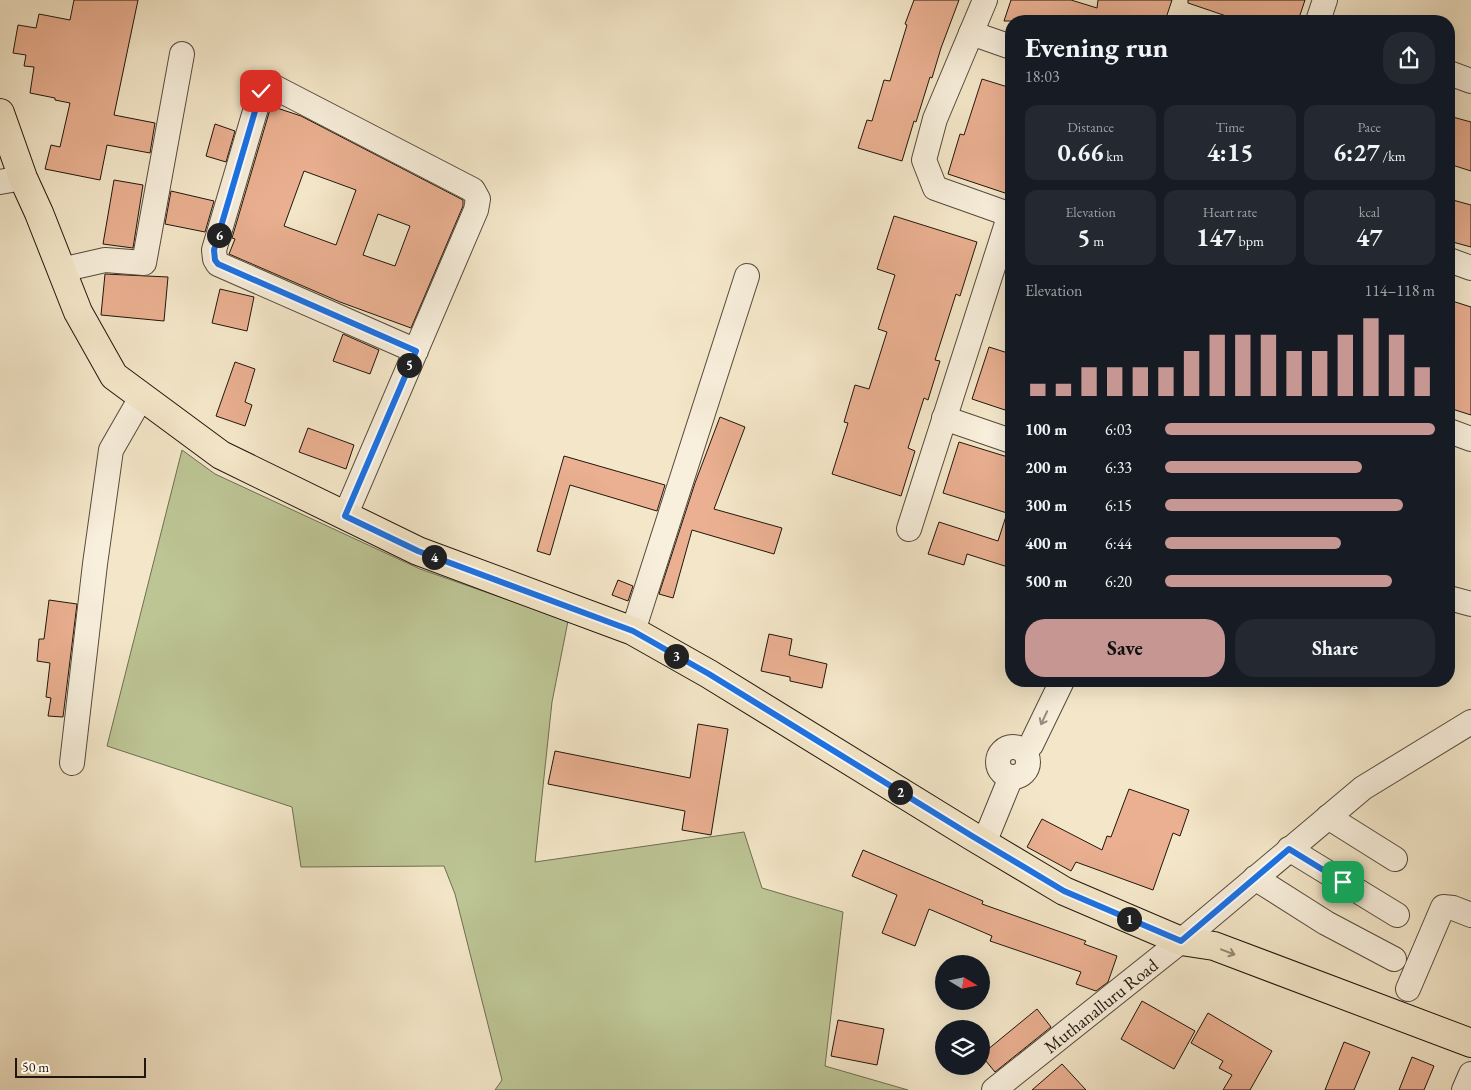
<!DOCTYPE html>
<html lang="en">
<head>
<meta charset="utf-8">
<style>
	:root { --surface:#171b24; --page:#242831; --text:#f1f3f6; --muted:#9ea1a6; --accent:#c59692 }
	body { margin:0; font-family:"EB Garamond",serif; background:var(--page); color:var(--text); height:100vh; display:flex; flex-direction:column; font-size:19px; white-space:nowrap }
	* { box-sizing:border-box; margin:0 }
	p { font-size:16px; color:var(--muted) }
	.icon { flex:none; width:28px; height:28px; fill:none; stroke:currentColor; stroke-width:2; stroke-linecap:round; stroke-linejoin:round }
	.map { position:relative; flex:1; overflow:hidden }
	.details { position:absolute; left:1005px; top:15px; width:450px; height:672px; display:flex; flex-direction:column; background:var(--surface); border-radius:20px; box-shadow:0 5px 20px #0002 }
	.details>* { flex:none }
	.needle { width:32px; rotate:100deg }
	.buttons { position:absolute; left:935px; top:955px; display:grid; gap:10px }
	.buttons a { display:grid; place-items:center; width:55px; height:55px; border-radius:50%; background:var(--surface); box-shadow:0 5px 20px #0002; font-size:25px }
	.scale { position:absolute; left:15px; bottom:12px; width:131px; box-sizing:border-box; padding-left:5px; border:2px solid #20160d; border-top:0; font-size:14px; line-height:18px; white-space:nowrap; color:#20160d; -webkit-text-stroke:4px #f8efdc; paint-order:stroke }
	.pin { position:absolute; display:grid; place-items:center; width:42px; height:42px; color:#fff; margin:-21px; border-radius:10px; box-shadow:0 2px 8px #0006 }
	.km { position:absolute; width:25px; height:25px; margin:-12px; border-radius:50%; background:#222; color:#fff; font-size:14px; line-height:25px; text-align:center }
	.round { display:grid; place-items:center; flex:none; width:52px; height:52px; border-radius:20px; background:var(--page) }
	.head { display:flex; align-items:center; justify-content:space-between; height:85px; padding:0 20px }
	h1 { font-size:28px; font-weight:700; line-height:38px }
	.metrics { display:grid; grid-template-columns:repeat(3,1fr); gap:8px; height:85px; padding:5px 20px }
	.metrics div { display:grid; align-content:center; border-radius:12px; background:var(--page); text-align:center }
	.metrics b { font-size:25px; font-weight:700 }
	.metrics small { font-size:14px; font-weight:400 }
	.metrics p { font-size:14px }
	.chart { height:140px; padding:10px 20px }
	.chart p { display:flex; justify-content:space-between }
	.chart svg { width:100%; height:90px; margin-top:5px; stroke:var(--accent); stroke-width:6 }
	.action { display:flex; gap:10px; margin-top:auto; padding:10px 20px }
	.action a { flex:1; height:58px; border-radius:20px; background:var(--accent); color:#111; font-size:20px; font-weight:700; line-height:58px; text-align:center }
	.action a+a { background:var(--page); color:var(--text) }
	ul { padding:0 20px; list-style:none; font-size:16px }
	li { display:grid; grid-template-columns:80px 60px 1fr; align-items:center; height:38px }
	li i { height:12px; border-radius:6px; background:var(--accent) }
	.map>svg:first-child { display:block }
	.green { fill:#bdc595; stroke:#6e6e51 }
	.building { fill:#eab091; stroke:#20160d; fill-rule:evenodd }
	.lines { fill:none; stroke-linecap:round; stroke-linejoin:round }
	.minor-casing { stroke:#554a3c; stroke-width:26 }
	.major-casing { stroke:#20160d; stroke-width:30 }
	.minor { stroke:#f8efdc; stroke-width:24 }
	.major { stroke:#f4e7c9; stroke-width:28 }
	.oneway { stroke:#978d7f }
	.oneway2 { stroke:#958974 }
	.route-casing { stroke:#fff; stroke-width:10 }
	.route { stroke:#1a73e8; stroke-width:6 }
	.labels { text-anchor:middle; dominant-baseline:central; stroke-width:4; stroke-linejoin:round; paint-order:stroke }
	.street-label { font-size:18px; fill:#20160d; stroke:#f8efdc }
</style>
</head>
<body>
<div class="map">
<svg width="1471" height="1090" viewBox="0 0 1471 1090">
	<rect width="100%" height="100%" fill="#f4e7c9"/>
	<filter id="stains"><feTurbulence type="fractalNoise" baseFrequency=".004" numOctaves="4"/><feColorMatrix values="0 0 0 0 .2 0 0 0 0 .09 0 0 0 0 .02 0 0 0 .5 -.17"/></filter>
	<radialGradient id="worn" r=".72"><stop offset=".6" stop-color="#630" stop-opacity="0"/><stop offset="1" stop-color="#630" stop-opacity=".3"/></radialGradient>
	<path class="green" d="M182 450 215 474 420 569 568 621 552 702 535 862 744 832 762 888 843 912 825 1066 908 1090H495L502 1080 455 894 444 866 301 867 292 807 107 746Z"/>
	<g class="building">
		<path d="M74 0H138L114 115 155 123 150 153 107 145 100 180 45 169 51 145 60 147 70 103 55 100V98L30 93 34 67 24 66 26 55 13 53 18 25 36 28 39 14 70 20Z"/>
		<path d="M914 0H959L941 48 932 78 930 77 916 122 914 121 902 161 858 148 867 120 872 121 884 80 890 81 907 25 905 24Z"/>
		<path d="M1011 0H1071L1097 8 1098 0H1172L1165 21H1004Z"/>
		<path d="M1188 0H1305L1298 21H1241L1188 3Z"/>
		<path d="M982 79 1011 88V195L948 174 960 134 964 135Z"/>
		<path d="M271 106 301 116 463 200V206L411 328 340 302 229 254 235 239 232 238ZM304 171 356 190 336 245 284 226ZM378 214 410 226 395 266 363 255Z"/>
		<path d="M1449 116 1471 122V171L1449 164Z"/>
		<path d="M215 124 235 131 226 162 206 156Z"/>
		<path d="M114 180 143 185 133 248 103 244Z"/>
		<path d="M171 191 214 201 205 232 165 224Z"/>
		<path d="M1449 199 1471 205V247L1449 241Z"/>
		<path d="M894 216 977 242 960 296 956 294 935 360 940 361 928 400 924 398 908 448 915 451 901 496 832 474 848 423 844 422 855 385 869 389 887 332 878 329 895 275 877 269Z"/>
		<path d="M105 274 168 277 164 321 101 315Z"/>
		<path d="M220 289 254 297 247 331 212 323Z"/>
		<path d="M1449 300 1471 307V415L1449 408Z"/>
		<path d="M343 334 379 350 370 374 333 361Z"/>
		<path d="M989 347 1011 354V391L1005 410 972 399Z"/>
		<path d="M235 362 255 369 245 402 252 405 245 426 216 416Z"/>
		<path d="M720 417 745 427 714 509 782 528 774 554 692 530 673 598 659 594 695 483Z"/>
		<path d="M308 428 354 445 346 469 299 452Z"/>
		<path d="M959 442 1011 458V568L967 554 964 565 928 554 939 522 998 541 1007 513 943 493Z"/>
		<path d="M564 456 665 485 657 511 570 485 550 555 537 551Z"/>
		<path d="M618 580 633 586 628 601 612 595Z"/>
		<path d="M49 600 77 604 63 717 48 716 51 698 46 697 50 663 37 661 39 639H44Z"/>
		<path d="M769 634 792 639 789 655 827 664 822 688 790 681V677L761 671Z"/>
		<path d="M698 724 728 729 711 835 682 830 685 811 548 784 555 751 690 778Z"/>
		<path d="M1129 789 1189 810 1180 836 1173 833 1153 890 1076 862 1071 871 1027 847 1042 819 1102 850 1107 836 1111 837Z"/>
		<path d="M863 850 983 901 982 904 1086 941 1084 944 1117 956 1108 982 1096 991 1076 984 1081 972 990 941 992 936 929 909 915 946 882 933 897 895 852 876Z"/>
		<path d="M1142 1001 1195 1031 1174 1069 1121 1039Z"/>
		<path d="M1037 1009 1051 1027 995 1072 981 1055Z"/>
		<path d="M1208 1013 1272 1051 1250 1090H1223L1232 1075 1219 1068 1223 1061 1191 1043Z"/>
		<path d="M838 1020 884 1029 877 1065 831 1056Z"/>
		<path d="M1344 1042 1370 1052 1354 1090H1325Z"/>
		<path d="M1412 1057 1434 1066 1424 1090H1399Z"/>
		<path d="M1062 1064 1086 1090H1032Z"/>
	</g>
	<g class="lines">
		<g class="minor-casing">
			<g id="minor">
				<path d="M985 0 935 119 924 160 935 188 1011 215"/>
				<path d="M1318 21 1325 0"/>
				<path d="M971 33 1011 47"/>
				<path d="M1449 73 1471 81"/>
				<path d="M0 182 23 178"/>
				<path d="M1449 260 1471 268"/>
				<path d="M61 270 105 260 144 263 182 54"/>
				<path d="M944 418 1011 441"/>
				<path d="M1449 431 1471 439"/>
				<path d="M345 516 476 210 478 199 473 190 274 87H268L261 91 214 250 215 259 218 264 416 351"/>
				<path d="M909 529 1010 214"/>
				<path d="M1449 598 1471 604"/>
				<path d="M633 631 747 276"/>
				<circle cx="1013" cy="762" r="15"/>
				<path d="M1024 751 1031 745 1062 681"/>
				<path d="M72 763 95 564 111 450 142 396"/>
				<path d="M1328 817 1395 859"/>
				<path d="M984 843 1011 777"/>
				<path d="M1289 849 1397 915"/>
				<path d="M1255 878 1326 923 1394 959"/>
				<path d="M1408 989 1443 907 1453 908 1471 915"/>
				<path id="s1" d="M994 1090 1181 941 1363 788 1471 722"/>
				<path d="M1464 1090 1471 1074"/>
			</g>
		</g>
		<g class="major-casing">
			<path id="major" d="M0 113 23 178 39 213 78 312 114 376 221 455 418 551 633 631 709 674 972 836 1064 891 1181 941 1214 946 1471 1043"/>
		</g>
		<use href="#minor" class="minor"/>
		<use href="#major" class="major"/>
	</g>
	<defs><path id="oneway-shaft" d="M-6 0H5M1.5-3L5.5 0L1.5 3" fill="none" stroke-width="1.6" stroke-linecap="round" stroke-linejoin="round" transform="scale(1.25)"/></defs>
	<use class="oneway" href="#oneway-shaft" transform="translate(1044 718) rotate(115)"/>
	<use class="oneway2" href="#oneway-shaft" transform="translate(1228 952) rotate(21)"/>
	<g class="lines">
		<g class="route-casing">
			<path id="route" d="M261 91 214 250 215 260 218 264 416 351 345 516 418 551 633 631 709 674 972 836 1064 891 1181 941 1289 849 1343 882"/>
		</g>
		<use href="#route" class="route"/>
	</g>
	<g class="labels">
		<g class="street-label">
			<text stroke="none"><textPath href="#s1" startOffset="136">Muthanalluru Road</textPath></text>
		</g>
	</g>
	<rect width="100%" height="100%" filter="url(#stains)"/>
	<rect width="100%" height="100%" fill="url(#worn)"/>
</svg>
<div class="buttons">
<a><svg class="needle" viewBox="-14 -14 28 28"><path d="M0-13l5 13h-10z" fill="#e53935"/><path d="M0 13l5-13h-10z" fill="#9ea1a6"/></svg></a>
<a><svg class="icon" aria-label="layers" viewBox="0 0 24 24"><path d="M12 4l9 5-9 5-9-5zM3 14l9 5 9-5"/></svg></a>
</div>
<div class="scale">50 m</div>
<div class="pin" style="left:1343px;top:882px;background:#1e9e55"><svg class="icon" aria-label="arrive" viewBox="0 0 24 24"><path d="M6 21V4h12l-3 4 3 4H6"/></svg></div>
<div class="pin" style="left:261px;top:91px;background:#d93025"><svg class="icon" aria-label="check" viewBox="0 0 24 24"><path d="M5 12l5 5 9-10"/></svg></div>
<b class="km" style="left:1129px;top:919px">1</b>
<b class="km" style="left:900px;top:792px">2</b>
<b class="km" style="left:676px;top:656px">3</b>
<b class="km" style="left:434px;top:557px">4</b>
<b class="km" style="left:409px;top:365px">5</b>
<b class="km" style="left:219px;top:235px">6</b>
<section class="details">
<div class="head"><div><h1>Evening run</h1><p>18:03</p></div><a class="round"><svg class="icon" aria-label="share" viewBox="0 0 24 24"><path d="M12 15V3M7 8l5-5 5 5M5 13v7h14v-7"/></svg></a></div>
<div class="metrics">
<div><p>Distance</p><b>0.66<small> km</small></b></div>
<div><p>Time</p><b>4:15</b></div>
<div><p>Pace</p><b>6:27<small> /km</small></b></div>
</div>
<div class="metrics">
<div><p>Elevation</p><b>5<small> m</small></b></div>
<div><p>Heart rate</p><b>147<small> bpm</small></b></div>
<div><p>kcal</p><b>47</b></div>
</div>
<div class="chart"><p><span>Elevation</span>114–118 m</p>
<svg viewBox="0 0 160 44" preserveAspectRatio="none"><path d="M5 44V38M15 44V38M25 44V30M35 44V30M45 44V30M55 44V30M65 44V22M75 44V14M85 44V14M95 44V14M105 44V22M115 44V22M125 44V14M135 44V6M145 44V14M155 44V30"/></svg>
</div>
<ul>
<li><b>100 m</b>6:03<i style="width:100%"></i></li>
<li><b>200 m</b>6:33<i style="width:73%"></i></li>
<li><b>300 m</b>6:15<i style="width:88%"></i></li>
<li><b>400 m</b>6:44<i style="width:65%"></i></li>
<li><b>500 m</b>6:20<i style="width:84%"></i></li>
</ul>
<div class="action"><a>Save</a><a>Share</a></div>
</section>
</div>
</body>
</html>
